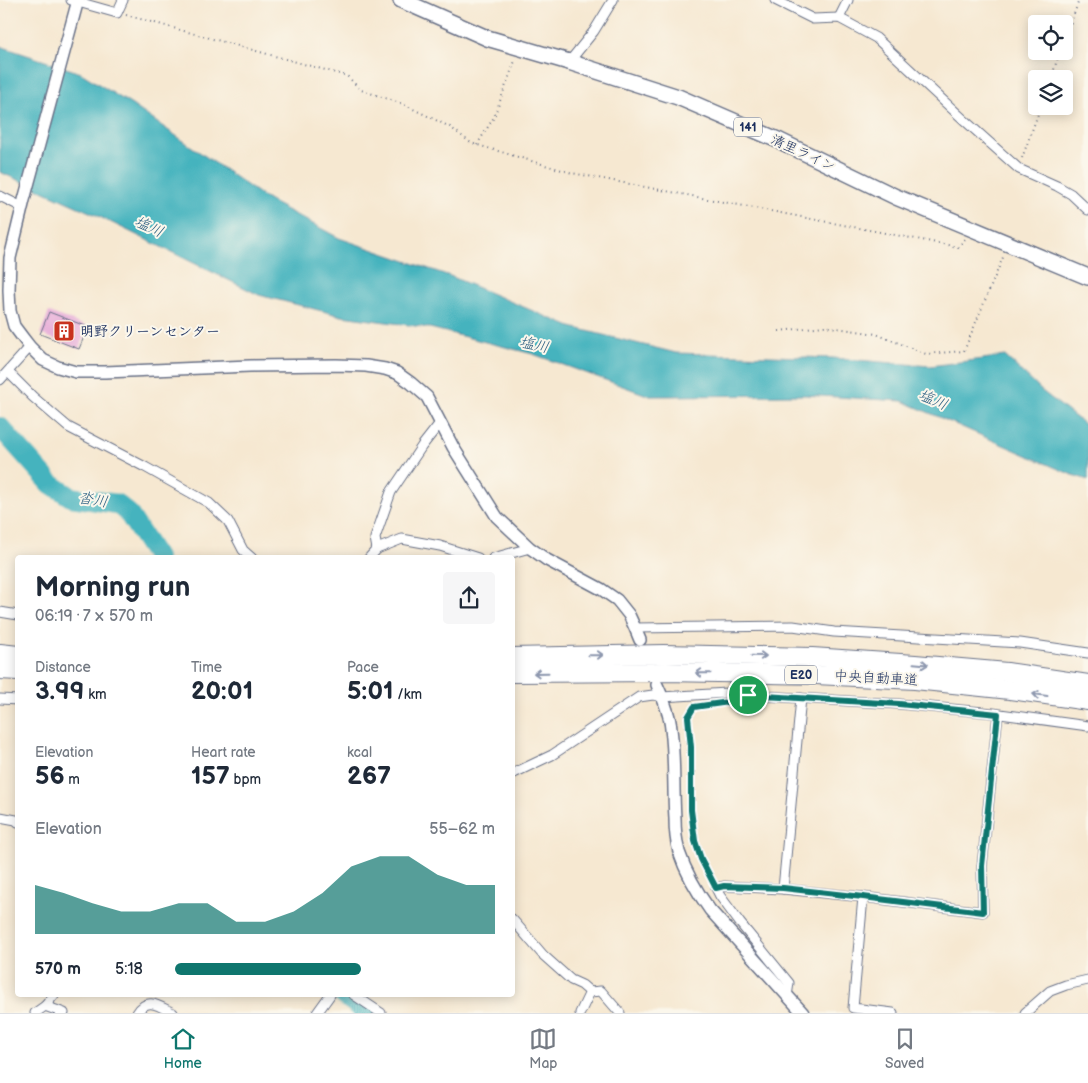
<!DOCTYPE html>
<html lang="en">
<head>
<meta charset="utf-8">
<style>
	:root { --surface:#fff; --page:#f6f6f7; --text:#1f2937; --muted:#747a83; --line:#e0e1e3; --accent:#0f766e }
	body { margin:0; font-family:"Balsamiq Sans","Klee One",sans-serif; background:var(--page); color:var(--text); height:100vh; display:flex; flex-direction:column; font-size:19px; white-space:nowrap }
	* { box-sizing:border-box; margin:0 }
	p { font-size:16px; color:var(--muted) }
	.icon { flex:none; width:28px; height:28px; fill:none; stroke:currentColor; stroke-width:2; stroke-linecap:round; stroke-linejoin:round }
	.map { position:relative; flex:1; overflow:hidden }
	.panel { position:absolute; left:15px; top:555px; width:500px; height:442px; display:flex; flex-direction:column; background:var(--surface); border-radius:5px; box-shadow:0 2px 12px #0003 }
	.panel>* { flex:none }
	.tools { position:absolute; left:1028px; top:15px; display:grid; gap:10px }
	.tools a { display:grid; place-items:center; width:45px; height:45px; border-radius:5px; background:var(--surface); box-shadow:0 2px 12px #0003; font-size:25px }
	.pin { position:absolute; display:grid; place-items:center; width:42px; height:42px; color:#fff; margin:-21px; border:2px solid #fff; border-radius:50%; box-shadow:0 1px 5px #0007 }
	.round { display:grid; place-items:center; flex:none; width:52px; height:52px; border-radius:5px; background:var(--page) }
	.summary { display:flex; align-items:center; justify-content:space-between; height:85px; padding:0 20px }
	h1 { font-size:28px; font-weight:700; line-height:38px }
	.stats { display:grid; grid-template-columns:repeat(3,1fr); gap:8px; height:85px; padding:5px 20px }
	.stats div { display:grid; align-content:center }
	.stats b { font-size:25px; font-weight:700 }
	.stats small { font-size:14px; font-weight:400 }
	.stats p { font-size:14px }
	.chart { height:140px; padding:10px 20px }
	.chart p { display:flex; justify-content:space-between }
	.chart svg { width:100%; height:90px; margin-top:5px; fill:var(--accent); opacity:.7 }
	ul { padding:0 20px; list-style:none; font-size:16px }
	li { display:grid; grid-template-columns:80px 60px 1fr; align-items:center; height:38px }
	li i { height:12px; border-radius:6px; background:var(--accent) }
	.dock { display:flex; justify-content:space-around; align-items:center; height:70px; border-top:1px solid var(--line); background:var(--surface); font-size:14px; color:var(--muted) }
	.dock a { display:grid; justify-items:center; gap:2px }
	.dock .active { color:var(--accent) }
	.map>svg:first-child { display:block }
	.water { fill:#44b3be; stroke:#30718e }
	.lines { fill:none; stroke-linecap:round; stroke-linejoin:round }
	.river { stroke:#44b3be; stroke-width:20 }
	.building { fill:#e4a1d5 }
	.service-casing { stroke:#687086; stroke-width:7 }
	.minor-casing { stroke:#687086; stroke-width:11 }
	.tertiary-casing { stroke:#687086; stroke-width:14 }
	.trunk-casing { stroke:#687086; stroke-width:18 }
	.motorway-casing { stroke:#687086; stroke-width:20 }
	.path { stroke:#687086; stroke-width:2; stroke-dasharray:1 4; stroke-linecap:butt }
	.service { stroke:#fff; stroke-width:4.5 }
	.minor { stroke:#fff; stroke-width:9 }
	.tertiary { stroke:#fff; stroke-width:11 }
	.trunk { stroke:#fff; stroke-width:15 }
	.motorway { stroke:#fff; stroke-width:18 }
	.oneway { stroke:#8d97ae }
	.route-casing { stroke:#fff; stroke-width:10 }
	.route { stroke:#0f766e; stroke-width:6 }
	.labels { text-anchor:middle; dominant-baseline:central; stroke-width:4; stroke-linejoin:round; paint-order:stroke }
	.shield { fill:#fbf7ec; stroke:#5e6b89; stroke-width:1 }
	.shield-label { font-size:12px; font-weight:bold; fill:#1b2f5e }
	.street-label { font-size:14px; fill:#1b2f5e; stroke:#fbf7ec }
	.poi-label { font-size:14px; font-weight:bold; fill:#1b2f5e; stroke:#fbf7ec; text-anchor:start }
	.water-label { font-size:15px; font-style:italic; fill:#295d80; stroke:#fbf7ec }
</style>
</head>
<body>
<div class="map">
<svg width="1088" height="1013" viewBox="0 0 1088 1013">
	<rect width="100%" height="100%" fill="#fbf7ec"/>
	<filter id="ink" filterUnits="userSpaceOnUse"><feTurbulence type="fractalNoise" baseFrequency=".02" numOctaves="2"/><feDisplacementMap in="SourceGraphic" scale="10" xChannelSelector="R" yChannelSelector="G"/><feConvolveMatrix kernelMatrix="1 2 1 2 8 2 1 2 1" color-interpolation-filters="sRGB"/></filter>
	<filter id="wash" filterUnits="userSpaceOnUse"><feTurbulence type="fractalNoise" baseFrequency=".0096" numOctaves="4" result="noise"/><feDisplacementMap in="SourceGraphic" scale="20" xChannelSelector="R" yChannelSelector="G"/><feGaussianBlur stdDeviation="1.12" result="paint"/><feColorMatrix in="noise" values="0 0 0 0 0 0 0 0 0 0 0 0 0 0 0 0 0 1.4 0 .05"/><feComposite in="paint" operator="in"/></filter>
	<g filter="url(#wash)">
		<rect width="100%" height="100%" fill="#f6e8d1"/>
		<path class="water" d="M0 46 81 73 132 105 268 200 339 238 450 276 571 327 676 353 833 358 930 366 1005 356 1042 391 1088 427V480L1070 474 902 401 805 395 650 396 533 354 430 328 342 316 259 295 94 214 0 172Z"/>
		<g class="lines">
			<g class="river">
				<path d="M0 427 51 484 71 497 117 504 128 513 157 558"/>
				<path d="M343 995 368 1013"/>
			</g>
		</g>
		<g id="blocks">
			<path class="building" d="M49 312 88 327 79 349 40 334Z"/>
		</g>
	</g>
	<g filter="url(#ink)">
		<use href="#blocks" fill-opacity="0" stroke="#687086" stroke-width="1"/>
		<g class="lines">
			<g class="service-casing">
				<path id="service" d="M716 888 701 859 695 841 691 810V747L688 717 694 707 729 702 744 697"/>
			</g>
			<g class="minor-casing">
				<g id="minor">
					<path d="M71 0 117 13 123 0"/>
					<path d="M775 0 813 19 839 18 876 38 963 119 1019 169 1057 186 1071 194 1088 210"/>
					<path d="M839 18 848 0"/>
					<path d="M569 62 594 31 613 0"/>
					<path d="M0 196 22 207"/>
					<path d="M8 372 33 397 68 427 145 467 209 503 228 521 243 550 252 558"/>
					<path d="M0 380 30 347"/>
					<path d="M377 549 375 538 391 492 422 446 440 423"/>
					<path d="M369 558 377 549 402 539 440 546 478 558"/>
					<path d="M493 558 530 548"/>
					<path d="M0 612 18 615"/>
					<path d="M635 628 793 626 834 632 1020 643 1088 653"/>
					<path d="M0 699 18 700"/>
					<path d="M512 774 552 755 639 697 653 695 662 697 727 693 748 695 899 704 993 713 1088 726"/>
					<path d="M0 817 16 820 18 822"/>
					<path d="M783 889 801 698"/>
					<path d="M863 897 853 1008 893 1013"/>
					<path d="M512 919 543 955 571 980 582 985 590 992 601 991 620 1013"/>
					<path d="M354 995 381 1013"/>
					<path d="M787 996 789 983 740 923 720 896 716 888 724 886 783 889 863 897 983 912 982 866 998 714"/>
					<path d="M45 1006 64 1013"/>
					<path d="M35 1013 45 1006 54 995"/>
					<path d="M137 1013C147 996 159 1006 173 1013"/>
					<path d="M317 1013 330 995"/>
					<path d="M580 1013 590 992"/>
					<path d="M1025 1013 1050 991 1066 985 1088 980"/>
				</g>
			</g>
			<g class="tertiary-casing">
				<g id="tertiary">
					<path d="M78 0 24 200 10 258 9 290 10 311 14 326 23 338 30 347 43 360 58 367 76 372H105L250 366 336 365 366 366 385 369 397 373 411 383 427 397 453 447 497 517 530 548 547 560 601 589 617 600 629 615 635 628 640 640"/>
					<path d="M657 685C663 698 670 714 671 729 675 758 673 788 675 818 675 829 676 841 679 852 686 873 697 892 710 910L803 1013"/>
				</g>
			</g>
			<g class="trunk-casing">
				<path id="trunk" d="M401 0 487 38 569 62 678 97 780 141 896 197 1088 277"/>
			</g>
			<g class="motorway-casing">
				<g id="motorway">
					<path d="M0 653 18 655"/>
					<path d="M512 657 663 654 812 657 915 664 1007 672 1088 684"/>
					<path d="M0 670 18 671"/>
					<path d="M512 673 666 672 816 675 915 680 1010 690 1088 701"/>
				</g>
			</g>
			<g class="path">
				<path d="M126 15 347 76 361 90 403 104 450 127 471 143 572 173 958 247 965 239"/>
				<path d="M1064 42 1079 0"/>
				<path d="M1051 79 1060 51"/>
				<path d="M477 145 494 117 515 61"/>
				<path d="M1022 158 1041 106"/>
				<path d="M779 331 824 326 876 334 926 354 964 351 1004 255"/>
			</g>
			<use href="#service" class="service"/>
			<use href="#minor" class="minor"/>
			<use href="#tertiary" class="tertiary"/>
			<use href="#trunk" class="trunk"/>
			<use href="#motorway" class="motorway"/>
		</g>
		<defs><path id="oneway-shaft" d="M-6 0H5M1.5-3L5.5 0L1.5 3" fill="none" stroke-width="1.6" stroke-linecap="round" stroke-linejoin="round" transform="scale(1.25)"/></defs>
		<g class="oneway">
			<use href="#oneway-shaft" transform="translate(596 655) rotate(-1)"/>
			<use href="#oneway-shaft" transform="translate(759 656) rotate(1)"/>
			<use href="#oneway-shaft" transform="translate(921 664) rotate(5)"/>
			<use href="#oneway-shaft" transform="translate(541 673) rotate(179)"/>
			<use href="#oneway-shaft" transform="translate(703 673) rotate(-179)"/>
			<use href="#oneway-shaft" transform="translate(1040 695) rotate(-172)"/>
		</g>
	</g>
	<g class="lines" filter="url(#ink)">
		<g class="route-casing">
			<path id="route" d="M748 695 899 704 998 714 982 866 983 912 863 897 783 888 724 886 716 888 701 859 695 841 691 810V747L688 717 694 707 729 702Z"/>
		</g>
		<use href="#route" class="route"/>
	</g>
	<defs>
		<g id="building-square" transform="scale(1.125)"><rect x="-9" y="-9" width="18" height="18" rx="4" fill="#c8321e" stroke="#fbf7ec"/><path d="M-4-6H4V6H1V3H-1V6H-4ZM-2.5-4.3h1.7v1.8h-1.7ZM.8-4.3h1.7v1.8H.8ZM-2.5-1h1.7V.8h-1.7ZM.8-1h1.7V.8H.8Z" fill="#fff"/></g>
	</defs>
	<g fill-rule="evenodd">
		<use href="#building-square" x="64" y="331"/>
	</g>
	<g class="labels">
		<g class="shield">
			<rect x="734" y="117.5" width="28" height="19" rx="4"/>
			<rect x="785" y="665.5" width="32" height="19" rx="4"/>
		</g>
		<g class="shield-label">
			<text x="748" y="127">141</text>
			<text x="801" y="675">E20</text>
		</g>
		<g class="street-label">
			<text transform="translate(803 153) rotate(25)">清里ライン</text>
			<text transform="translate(876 678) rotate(3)">中央自動車道</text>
		</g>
		<g class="poi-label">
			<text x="80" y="331">明野クリーンセンター</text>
		</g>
		<g class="water-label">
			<text transform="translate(149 227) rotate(25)">塩川</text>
			<text transform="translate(534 345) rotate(12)">塩川</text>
			<text transform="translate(933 400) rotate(23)">塩川</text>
			<text transform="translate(93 500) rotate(9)">沓川</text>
		</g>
	</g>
</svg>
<div class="tools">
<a><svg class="icon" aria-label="locate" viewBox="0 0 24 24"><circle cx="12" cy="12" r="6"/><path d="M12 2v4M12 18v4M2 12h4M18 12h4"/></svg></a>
<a><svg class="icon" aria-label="layers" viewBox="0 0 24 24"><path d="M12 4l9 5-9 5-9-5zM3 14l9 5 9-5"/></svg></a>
</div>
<div class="pin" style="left:748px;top:695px;background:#1e9e55"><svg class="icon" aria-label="arrive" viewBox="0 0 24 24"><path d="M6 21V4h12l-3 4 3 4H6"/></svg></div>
<section class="panel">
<div class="summary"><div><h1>Morning run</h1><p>06:19 · 7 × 570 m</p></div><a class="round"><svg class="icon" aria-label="share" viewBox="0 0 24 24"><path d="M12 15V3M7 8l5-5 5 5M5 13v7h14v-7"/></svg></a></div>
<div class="stats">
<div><p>Distance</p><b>3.99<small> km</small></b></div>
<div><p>Time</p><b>20:01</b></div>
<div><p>Pace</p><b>5:01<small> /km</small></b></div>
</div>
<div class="stats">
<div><p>Elevation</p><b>56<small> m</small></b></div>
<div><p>Heart rate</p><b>157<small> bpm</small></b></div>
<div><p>kcal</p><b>267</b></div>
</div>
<div class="chart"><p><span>Elevation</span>55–62 m</p>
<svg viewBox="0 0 160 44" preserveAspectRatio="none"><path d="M0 44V20L10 24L20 29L30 33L40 33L50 29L60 29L70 38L80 38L90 33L100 24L110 11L120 6L130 6L140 15L150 20L160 20V44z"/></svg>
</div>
<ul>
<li><b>570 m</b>5:18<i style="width:58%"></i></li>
</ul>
</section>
</div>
<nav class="dock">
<a class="active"><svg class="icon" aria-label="home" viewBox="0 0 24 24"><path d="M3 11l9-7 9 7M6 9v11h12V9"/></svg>Home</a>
<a><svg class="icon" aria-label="map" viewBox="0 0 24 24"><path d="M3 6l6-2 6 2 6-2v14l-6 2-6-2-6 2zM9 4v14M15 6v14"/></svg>Map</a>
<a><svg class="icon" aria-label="saved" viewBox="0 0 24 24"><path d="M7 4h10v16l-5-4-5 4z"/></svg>Saved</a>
</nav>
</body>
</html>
